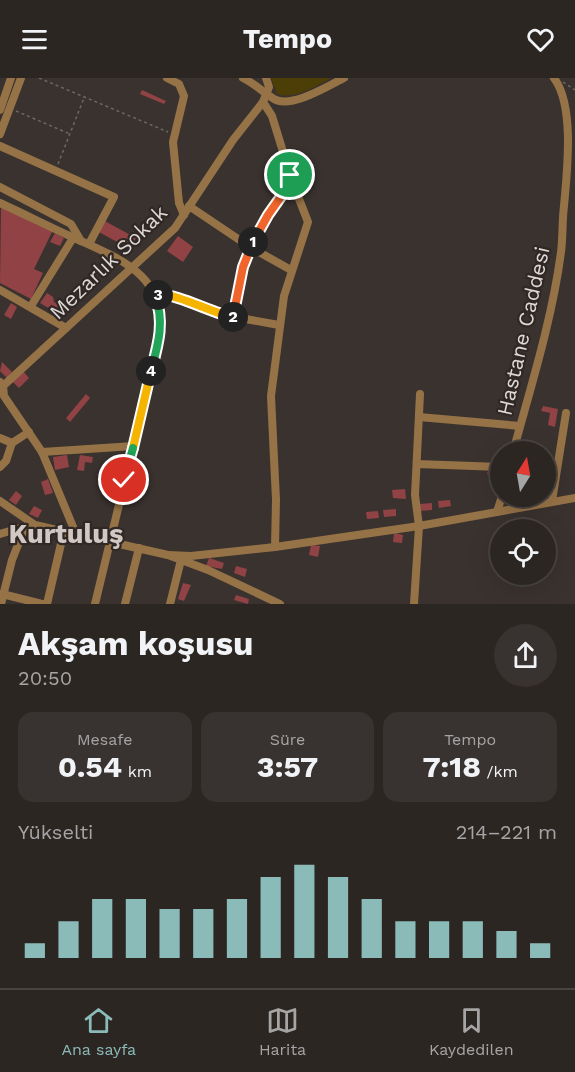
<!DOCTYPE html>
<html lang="tr">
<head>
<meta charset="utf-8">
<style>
	:root { --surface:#2c2623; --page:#383230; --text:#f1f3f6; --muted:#a6a5a6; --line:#484341; --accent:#8bbbb9 }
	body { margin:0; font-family:"Work Sans",sans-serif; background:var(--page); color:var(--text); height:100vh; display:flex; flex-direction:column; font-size:22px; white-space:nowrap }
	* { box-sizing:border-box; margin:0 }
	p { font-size:20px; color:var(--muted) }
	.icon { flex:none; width:33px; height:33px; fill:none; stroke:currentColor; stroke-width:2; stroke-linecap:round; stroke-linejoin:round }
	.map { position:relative; height:526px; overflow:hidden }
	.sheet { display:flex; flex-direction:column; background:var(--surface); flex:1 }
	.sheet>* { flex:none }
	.needle { width:39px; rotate:11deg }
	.tools { position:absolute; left:490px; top:363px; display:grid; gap:12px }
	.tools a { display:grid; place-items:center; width:66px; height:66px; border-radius:50%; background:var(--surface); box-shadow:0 6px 24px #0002,0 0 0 2px var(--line); font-size:30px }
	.pin { position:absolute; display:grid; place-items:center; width:51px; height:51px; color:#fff; margin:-26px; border:3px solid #fff; border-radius:50%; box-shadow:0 2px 6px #0007 }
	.km { position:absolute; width:30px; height:30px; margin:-15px; border-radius:50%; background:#222; color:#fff; font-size:16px; line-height:30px; text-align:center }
	.round { display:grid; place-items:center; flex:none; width:63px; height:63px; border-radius:32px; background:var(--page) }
	.summary { display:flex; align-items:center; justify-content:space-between; height:102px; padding:0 18px }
	h1 { font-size:33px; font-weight:700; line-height:45px }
	.metrics { display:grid; grid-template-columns:repeat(3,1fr); gap:9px; height:102px; padding:6px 18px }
	.metrics div { display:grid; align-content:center; border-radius:15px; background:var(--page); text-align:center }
	.metrics b { font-size:30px; font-weight:700 }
	.metrics small { font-size:16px; font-weight:400 }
	.metrics p { font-size:16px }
	.chart { height:168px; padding:12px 18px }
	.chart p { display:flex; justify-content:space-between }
	.chart svg { width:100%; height:108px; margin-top:6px; stroke:var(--accent); stroke-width:6 }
	header { display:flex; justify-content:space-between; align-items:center; height:78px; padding:0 18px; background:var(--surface); font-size:27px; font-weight:700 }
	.menu { display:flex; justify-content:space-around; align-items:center; height:84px; border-top:2px solid var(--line); background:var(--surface); font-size:16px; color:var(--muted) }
	.menu a { display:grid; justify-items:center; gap:3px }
	.menu .active { color:var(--accent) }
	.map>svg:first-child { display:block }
	.green { fill:#4c3e06 }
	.building { fill:#904244 }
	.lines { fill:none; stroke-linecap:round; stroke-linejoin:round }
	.path { stroke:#6e6764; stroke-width:1.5; stroke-dasharray:3 3; stroke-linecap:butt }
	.minor { stroke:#967247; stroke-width:8 }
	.split-1-casing { stroke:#fff; stroke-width:12 }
	.split-2-casing { stroke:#fff; stroke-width:12 }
	.split-3-casing { stroke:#fff; stroke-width:12 }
	.split-4-casing { stroke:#fff; stroke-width:12 }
	.split-5-casing { stroke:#fff; stroke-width:12 }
	.split-6-casing { stroke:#fff; stroke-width:12 }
	.split-1 { stroke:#f0652b; stroke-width:8 }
	.split-2 { stroke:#f0652b; stroke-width:8 }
	.split-3 { stroke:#f5b400; stroke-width:8 }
	.split-4 { stroke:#22a559; stroke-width:8 }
	.split-5 { stroke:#f5b400; stroke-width:8 }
	.split-6 { stroke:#22a559; stroke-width:8 }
	.labels { text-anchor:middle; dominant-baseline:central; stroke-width:4.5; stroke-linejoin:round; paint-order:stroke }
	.street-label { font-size:21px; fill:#ded8d6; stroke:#302825 }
	.district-label { font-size:27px; font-weight:bold; fill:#d2c8c3; stroke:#302825 }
</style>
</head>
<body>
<header><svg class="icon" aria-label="menu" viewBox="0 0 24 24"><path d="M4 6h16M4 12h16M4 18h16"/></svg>Tempo<svg class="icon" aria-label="heart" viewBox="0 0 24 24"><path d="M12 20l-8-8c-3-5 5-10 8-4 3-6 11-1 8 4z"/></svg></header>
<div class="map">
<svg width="575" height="526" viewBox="0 0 575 526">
	<rect width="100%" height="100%" fill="#3a322f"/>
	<path class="green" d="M271 0H331C316 8 295 22 277 16Z"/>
	<g class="building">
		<path d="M142 12 166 23 164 26 140 16Z"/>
		<path d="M1 127 53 152 34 191 43 195 31 221 0 205Z"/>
		<path d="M103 142 136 160 130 171 97 153Z"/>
		<path d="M55 155 64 160 60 168 50 164Z"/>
		<path d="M178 158 193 169 183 184 167 173Z"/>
		<path d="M47 215 53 219 54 224 64 230 60 237 40 225Z"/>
		<path d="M11 225 17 229 11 241 4 237Z"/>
		<path d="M2 284 12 294 7 300 0 293Z"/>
		<path d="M23 293 29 300 19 310 12 303Z"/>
		<path d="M86 316 90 320 70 344 66 340Z"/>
		<path d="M543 328 558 331 555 349 548 347 550 335 541 333Z"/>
		<path d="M67 377 69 389 55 392 53 379Z"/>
		<path d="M80 377 93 379 92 385 85 384 84 393 77 392Z"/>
		<path d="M489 391 500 393 496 409 491 408V404H489L492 397 487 396Z"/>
		<path d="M48 401 53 415 45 417 41 404Z"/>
		<path d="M405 411 406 421 393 420 392 412Z"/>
		<path d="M16 413 22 418 16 427 9 422Z"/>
		<path d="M450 422 451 428 439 430 438 423Z"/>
		<path d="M432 425V432L420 433V426Z"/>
		<path d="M34 428 42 432 38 440 29 436Z"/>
		<path d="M396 431V438L384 439 383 432Z"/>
		<path d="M378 433 379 440 367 441 366 434Z"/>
		<path d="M41 455 50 457 48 466 39 464Z"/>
		<path d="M394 455 403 457 402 465 393 464Z"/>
		<path d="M311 467 320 468 318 479 309 477Z"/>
		<path d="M209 480 224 485 222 491 206 488Z"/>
		<path d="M236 488 247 491 245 499 234 495Z"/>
		<path d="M183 505 191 507 184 523 178 521Z"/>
		<path d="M236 517 249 521 248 526 234 522Z"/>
	</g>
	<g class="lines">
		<g class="path">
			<path d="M39 0 168 54"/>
			<path d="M563 4 575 12"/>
			<path d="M16 33 70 56"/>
			<path d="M58 86 84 20"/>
			<path d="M253 163 288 109"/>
		</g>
		<g class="minor">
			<path d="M167 0 179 6 184 18 173 64 179 125 184 137"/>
			<path d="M243 0C255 6 263 14 274 21 291 31 328 8 344 0"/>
			<path d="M263 24 272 38 292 103 308 144 284 218 271 318 276 422 275 469"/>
			<path d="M0 32 11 0"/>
			<path d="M0 56 21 0"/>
			<path d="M0 68 114 119 89 166"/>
			<path d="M0 109 71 146 81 163"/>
			<path d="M0 125C24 136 48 148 72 159 120 181 169 197 159 261L95 526"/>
			<path d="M189 128 250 169 291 192"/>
			<path d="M0 212 66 250"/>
			<path d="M155 218H169L218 236 279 247"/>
			<path d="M31 228 73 160"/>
			<path d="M235 239 243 189 250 169"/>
			<path d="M0 304 3 308 4 318 42 374 76 456"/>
			<path d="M3 308 175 150 233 62 263 24 269 9 266 0"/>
			<path d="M419 339 520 348"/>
			<path d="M0 360 12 365 6 383 0 389"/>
			<path d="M12 365 29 354"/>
			<path d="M42 374 134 368"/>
			<path d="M513 374C531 308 552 242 561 174 563 159 562 143 564 128 567 94 575 28 554 0"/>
			<path d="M417 386 501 389"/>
			<path d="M0 423 35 447 168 477 208 492 280 526"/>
			<path d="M552 423 566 335"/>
			<path d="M497 434 502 418"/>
			<path d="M0 456 27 448"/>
			<path d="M168 477 191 478 275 469 419 448 575 420"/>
			<path d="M2 516 42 526"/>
			<path d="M1 526 12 482 25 449"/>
			<path d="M47 526 64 453"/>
			<path d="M125 526 139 470"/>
			<path d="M170 526 181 482"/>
			<path d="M414 526 419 448 415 417 420 316"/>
		</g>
	</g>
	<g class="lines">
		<g class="split-1-casing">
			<path id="split-1" d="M253 164 268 137 292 103 290 97"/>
		</g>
		<g class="split-2-casing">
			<path id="split-2" d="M233 239 243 189 253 164"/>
		</g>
		<g class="split-3-casing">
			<path id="split-3" d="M158 217C177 215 211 235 233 239"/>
		</g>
		<g class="split-4-casing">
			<path id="split-4" d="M151 293C158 267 165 244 155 218L158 217"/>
		</g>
		<g class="split-5-casing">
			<path id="split-5" d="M133 370 151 293"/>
		</g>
		<g class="split-6-casing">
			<path id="split-6" d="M124 402 133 370"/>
		</g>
		<use href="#split-1" class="split-1"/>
		<use href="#split-2" class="split-2"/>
		<use href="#split-3" class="split-3"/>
		<use href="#split-4" class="split-4"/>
		<use href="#split-5" class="split-5"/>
		<use href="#split-6" class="split-6"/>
	</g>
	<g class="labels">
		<g class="street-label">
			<text transform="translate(108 184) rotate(-44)">Mezarlık Sokak</text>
			<text transform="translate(523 253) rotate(-77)">Hastane Caddesi</text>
		</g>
		<g class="district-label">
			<text x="66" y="456">Kurtuluş</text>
		</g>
	</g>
</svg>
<div class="tools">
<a><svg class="needle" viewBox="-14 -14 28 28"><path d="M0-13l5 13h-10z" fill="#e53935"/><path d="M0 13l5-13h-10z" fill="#a6a5a6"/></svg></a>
<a><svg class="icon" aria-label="locate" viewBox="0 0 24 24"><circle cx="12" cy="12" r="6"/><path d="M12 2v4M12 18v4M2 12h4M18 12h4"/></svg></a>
</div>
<div class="pin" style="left:290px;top:97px;background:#1e9e55"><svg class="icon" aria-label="arrive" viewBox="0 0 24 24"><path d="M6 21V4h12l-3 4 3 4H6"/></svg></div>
<div class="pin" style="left:124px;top:402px;background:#d93025"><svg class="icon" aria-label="check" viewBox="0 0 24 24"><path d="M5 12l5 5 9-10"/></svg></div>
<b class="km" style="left:253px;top:164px">1</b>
<b class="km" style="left:233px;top:239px">2</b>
<b class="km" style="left:158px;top:217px">3</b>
<b class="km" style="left:151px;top:293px">4</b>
</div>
<section class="sheet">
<div class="summary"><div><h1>Akşam koşusu</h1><p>20:50</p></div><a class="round"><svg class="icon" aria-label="share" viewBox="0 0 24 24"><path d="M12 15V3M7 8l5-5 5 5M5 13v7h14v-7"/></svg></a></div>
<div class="metrics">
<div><p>Mesafe</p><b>0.54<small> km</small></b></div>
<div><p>Süre</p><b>3:57</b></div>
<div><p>Tempo</p><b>7:18<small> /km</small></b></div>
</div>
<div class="chart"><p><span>Yükselti</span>214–221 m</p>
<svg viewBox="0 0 160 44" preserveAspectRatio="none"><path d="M5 44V38M15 44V29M25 44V20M35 44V20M45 44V24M55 44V24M65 44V20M75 44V11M85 44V6M95 44V11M105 44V20M115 44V29M125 44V29M135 44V29M145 44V33M155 44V38"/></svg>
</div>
</section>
<nav class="menu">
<a class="active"><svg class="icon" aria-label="home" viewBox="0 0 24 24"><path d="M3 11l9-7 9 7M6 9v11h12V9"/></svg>Ana sayfa</a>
<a><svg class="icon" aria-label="map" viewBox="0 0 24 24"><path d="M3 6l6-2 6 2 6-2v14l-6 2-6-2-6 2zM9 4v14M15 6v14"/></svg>Harita</a>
<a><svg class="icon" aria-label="saved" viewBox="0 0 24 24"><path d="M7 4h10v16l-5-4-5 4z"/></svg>Kaydedilen</a>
</nav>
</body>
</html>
